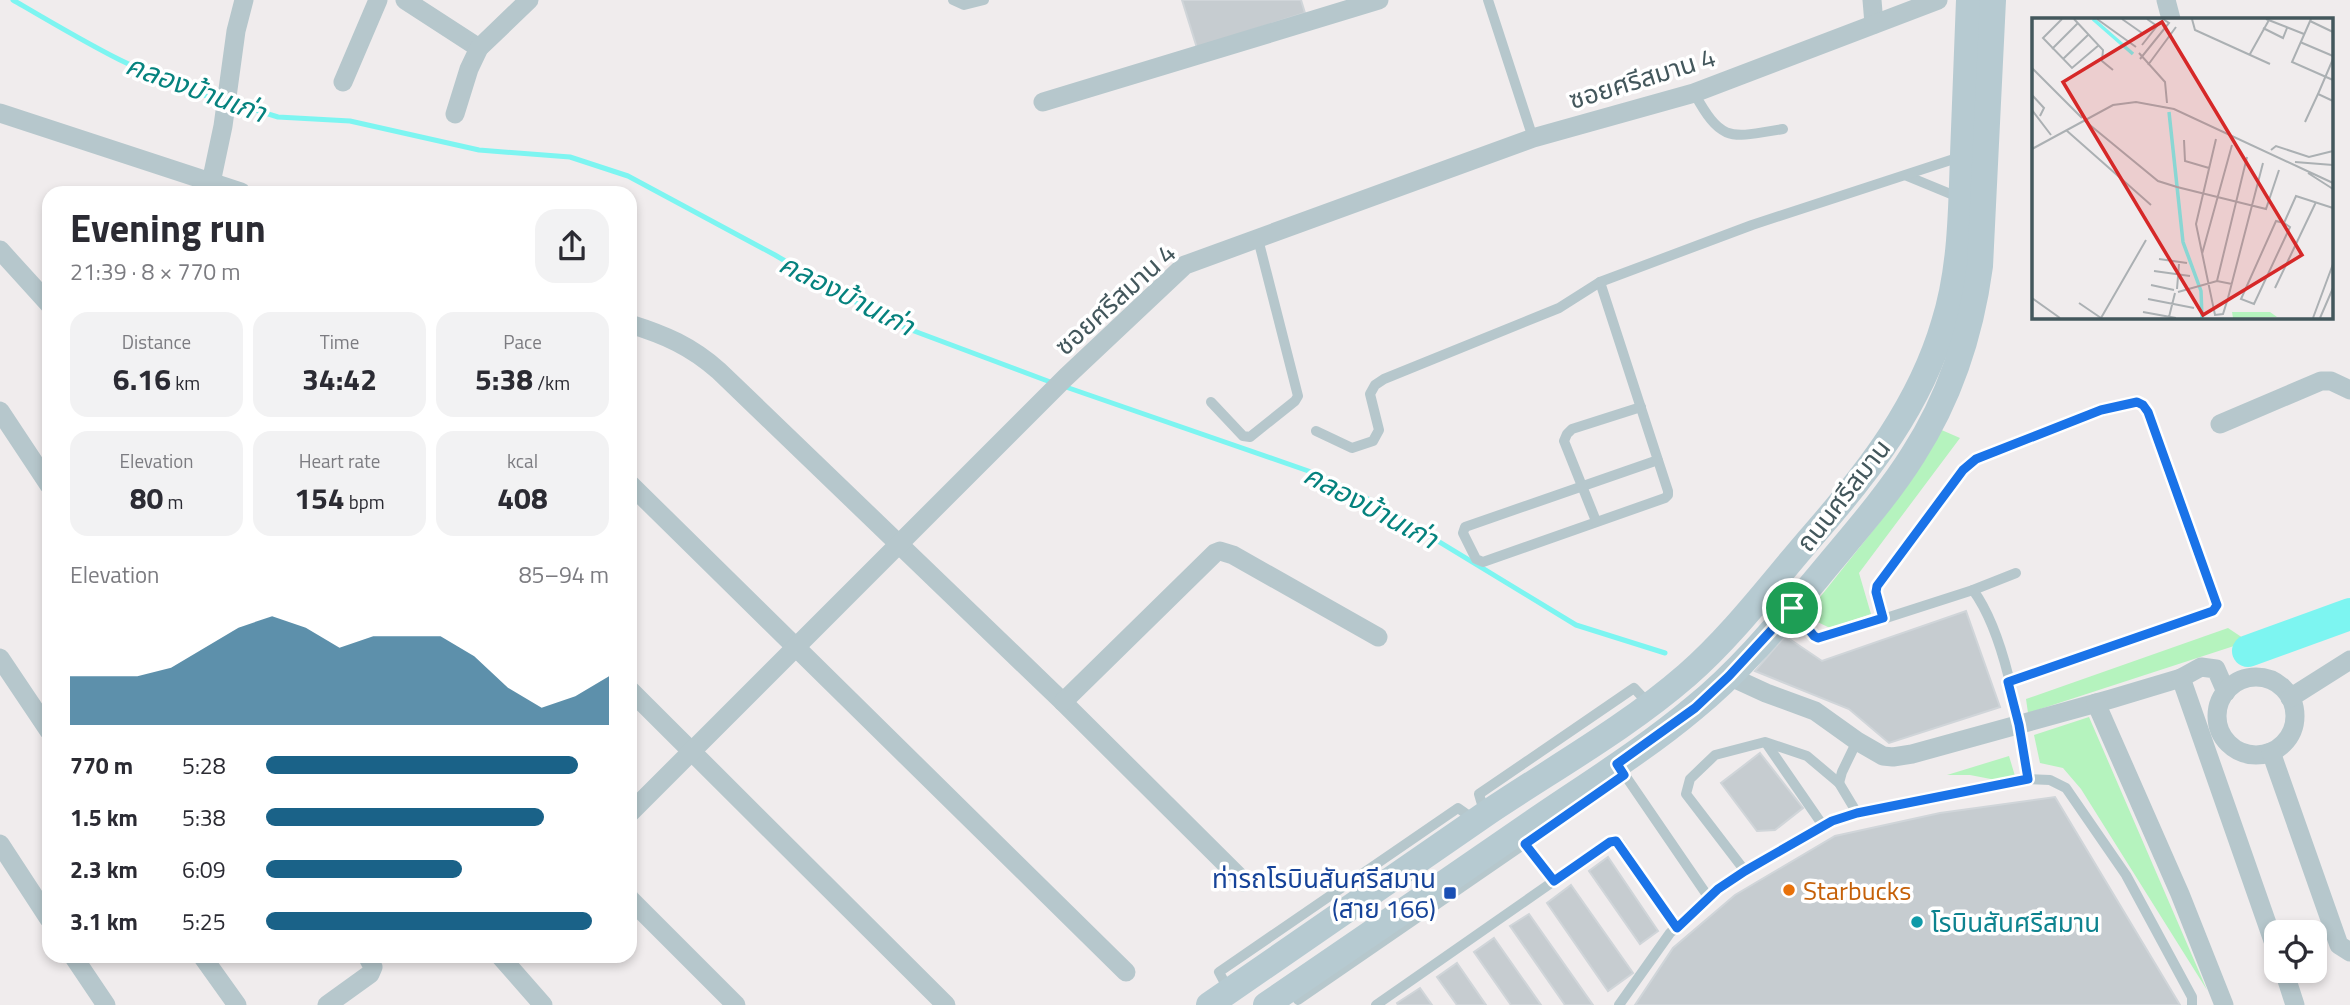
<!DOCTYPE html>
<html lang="en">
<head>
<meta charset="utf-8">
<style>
	:root { --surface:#fff; --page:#f2f2f3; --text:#2b2b33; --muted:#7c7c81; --accent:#1a6288 }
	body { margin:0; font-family:"Titillium Web","Noto Sans Thai",sans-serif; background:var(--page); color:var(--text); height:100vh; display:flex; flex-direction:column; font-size:26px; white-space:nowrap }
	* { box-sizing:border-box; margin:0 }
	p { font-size:23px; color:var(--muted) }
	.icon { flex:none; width:38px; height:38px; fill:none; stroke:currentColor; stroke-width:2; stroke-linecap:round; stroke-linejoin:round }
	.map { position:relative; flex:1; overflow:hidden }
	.drawer { position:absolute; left:42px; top:186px; width:595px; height:777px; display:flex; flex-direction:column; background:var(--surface); border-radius:21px; box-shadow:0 4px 10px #0003 }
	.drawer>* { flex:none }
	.fabs { position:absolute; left:2264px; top:920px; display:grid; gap:14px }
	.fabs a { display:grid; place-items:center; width:63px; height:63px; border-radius:14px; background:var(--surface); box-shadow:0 4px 10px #0003; font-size:35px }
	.pin { position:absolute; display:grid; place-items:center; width:60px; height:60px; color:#fff; margin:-30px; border:4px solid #fff; border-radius:50%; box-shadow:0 2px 7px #0007 }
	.round { display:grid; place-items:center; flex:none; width:74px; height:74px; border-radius:21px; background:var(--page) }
	.overview { display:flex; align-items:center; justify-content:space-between; height:119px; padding:0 28px }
	h1 { font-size:38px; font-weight:700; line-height:52px }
	.figures { display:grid; grid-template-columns:repeat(3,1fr); gap:10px; height:119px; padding:7px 28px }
	.figures div { display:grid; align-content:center; border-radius:18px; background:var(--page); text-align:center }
	.figures b { font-size:30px; font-weight:700 }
	.figures small { font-size:19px; font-weight:400 }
	.figures p { font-size:19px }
	.chart { height:196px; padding:14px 28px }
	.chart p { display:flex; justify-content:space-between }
	.chart svg { width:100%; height:126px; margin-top:7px; fill:var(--accent); opacity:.7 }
	ul { padding:0 28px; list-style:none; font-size:23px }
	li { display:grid; grid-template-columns:112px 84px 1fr; align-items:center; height:52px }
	li i { height:18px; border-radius:9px; background:var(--accent) }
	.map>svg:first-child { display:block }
	.green { fill:#b5f3be }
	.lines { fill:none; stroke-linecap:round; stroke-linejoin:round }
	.stream { stroke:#7df5f1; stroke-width:5 }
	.river { stroke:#7df5f1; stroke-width:32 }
	.building { fill:#c6ccd0; stroke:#d0d5d9; stroke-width:2 }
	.service { stroke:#b6c7cc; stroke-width:10 }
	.minor { stroke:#b6c7cc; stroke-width:19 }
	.secondary { stroke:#b6cad1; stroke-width:26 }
	.route-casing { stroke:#fff; stroke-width:14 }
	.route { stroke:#1a73e8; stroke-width:9 }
	.food-dot { fill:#e8710a; stroke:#fff; stroke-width:2.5 }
	.transit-dot { fill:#1a4fb4; stroke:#fff; stroke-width:2.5 }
	.culture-dot { fill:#0f9aa8; stroke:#fff; stroke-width:2.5 }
	.labels { text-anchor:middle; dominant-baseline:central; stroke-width:7; stroke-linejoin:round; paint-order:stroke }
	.street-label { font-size:26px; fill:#43575c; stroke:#fff }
	.transit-label { font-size:26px; fill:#164399; stroke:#fff; text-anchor:end }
	.food-label { font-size:26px; fill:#c56008; stroke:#fff; text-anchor:start }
	.culture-label { font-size:26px; fill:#0d838f; stroke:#fff; text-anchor:start }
	.water-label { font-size:28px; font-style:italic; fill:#05827e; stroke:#fff }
	.inset-river { fill:none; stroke:#7df5f1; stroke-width:3.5 }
	.inset-road { fill:none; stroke:#abb0b3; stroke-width:2 }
	.view { fill:#d62828; fill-opacity:0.15; stroke:#d62828; stroke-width:3.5 }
	.inset-edge { fill:none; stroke:#43575c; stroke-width:3.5 }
</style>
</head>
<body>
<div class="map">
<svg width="2350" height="1005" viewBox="0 0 2350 1005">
	<rect width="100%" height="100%" fill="#f0eced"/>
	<g class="green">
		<path d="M1937 428 1960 438 1859 573 1871 614 1830 628 1805 616 1879 523Z"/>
		<path d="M2228 628 2243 638 2234 646 2028 713 2026 699Z"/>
		<path d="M2089 717 2207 990 2081 789 2063 768 2040 763 2034 735Z"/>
		<path d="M2009 756 2015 776 2001 781 1970 775H1947Z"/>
	</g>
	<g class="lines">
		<g class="stream">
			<path d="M13 0C83 41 144 78 222 101"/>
			<path d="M232 103 278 117 350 121 479 150 570 157 628 176 775 255 890 322 1053 383"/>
			<path d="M1063 386 1317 474 1372 501 1576 625 1665 653"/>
		</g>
		<path class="river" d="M2248 651 2350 614"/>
	</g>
	<g class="building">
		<path d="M1182 0H1301L1305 13 1197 48Z"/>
		<path d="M1966 611 2000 707 1889 743 1849 709 1755 671 1785 636 1822 661Z"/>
		<path d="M1760 753 1803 808 1775 830 1757 831 1721 783Z"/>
		<path d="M2055 797 2180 1005H1635L1673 948 1735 895 1835 836 1940 813Z"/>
		<path d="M1608 857 1658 931 1640 944 1589 871Z"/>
		<path d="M1571 885 1633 973 1608 991 1547 903Z"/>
		<path d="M1529 914 1593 1005H1565L1510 926Z"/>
		<path d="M1494 938 1541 1005H1511L1474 952Z"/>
		<path d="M1457 963 1486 1005H1457L1437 977Z"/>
		<path d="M1420 988 1432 1005H1398L1397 1003Z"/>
	</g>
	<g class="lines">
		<g class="service">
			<path d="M953 0 964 5 984 0"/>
			<path d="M1488 0 1533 138"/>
			<path d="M1694 93C1722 143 1729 138 1783 129"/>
			<path d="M1907 176 1958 197"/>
			<path d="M1600 282C1623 352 1646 422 1668 491V495L1665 498 1483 562 1476 559 1463 533 1465 527 1658 460"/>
			<path d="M1211 402 1243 436 1250 437 1295 401 1298 396 1258 239"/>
			<path d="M1316 431 1352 448 1373 441 1379 430 1370 394 1375 385 1384 379 1559 308 1600 282 1752 225 1960 157"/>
			<path d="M1596 521 1564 441 1567 434 1572 429 1641 407"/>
			<path d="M1973 590 2016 573"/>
			<path d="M1793 608 1814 636 1824 638 1973 590C2006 635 2019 723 2028 779"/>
			<path d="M1883 618 1876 592 1877 587 1963 470C1982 453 2008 445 2032 436 2067 423 2101 410 2137 402L2143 405 2148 412 2217 605 2213 611 2008 682"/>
			<path d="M1766 743 1824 827"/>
			<path d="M1618 765 1709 898"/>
			<path d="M1839 783 1842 772 1857 741"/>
			<path d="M1484 811 1479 794 1634 688 1649 704"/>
			<path d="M1525 844 1554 881"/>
			<path d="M1745 871 1686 794 1690 779 1715 755 1765 742 1807 756 1839 783 1857 813"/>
			<path d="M1229 991 1219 972 1458 808 1475 820"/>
			<path d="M1298 1000 1574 810"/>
			<path d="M1376 1005 1610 842 1616 841 1620 843 1677 928"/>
			<path d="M1619 1005 1670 933 1718 889 1832 821 1857 813 2028 779 2050 780 2066 788 2126 875 2192 997V1005"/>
		</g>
		<g class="minor">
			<path d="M405 0 479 48"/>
			<path d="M1872 0 1874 24"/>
			<path d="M2166 0 2171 19"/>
			<path d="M343 82 378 0"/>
			<path d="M1043 102 1379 0"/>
			<path d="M0 113 241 192"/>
			<path d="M455 114 469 69 479 48 529 0"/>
			<path d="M209 192 223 126 236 31 244 0"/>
			<path d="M0 250 49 304"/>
			<path d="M630 324C665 335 691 346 719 371L1063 702 1244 882"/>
			<path d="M0 411 49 485"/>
			<path d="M2220 424 2321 381H2331L2350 390"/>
			<path d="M630 484 1126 972"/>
			<path d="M0 658 49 731"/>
			<path d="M1729 676 1766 693 1815 711 1857 741 1883 756 1893 757 1912 754 2111 699 2181 678 2201 667 2216 669 2226 692"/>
			<circle cx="2256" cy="716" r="39"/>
			<path d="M2181 678 2277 952"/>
			<path d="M630 690 946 1005"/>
			<path d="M2290 698 2350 660"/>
			<path d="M1063 702 1215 553 1220 551 1233 555 1378 637"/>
			<path d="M2096 703 2180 894 2224 1005"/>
			<path d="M2271 752 2339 945 2350 952"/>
			<path d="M630 813 1066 377 1185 265 1533 138 1694 93 1938 0"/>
			<path d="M0 844 49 919"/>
			<path d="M630 899 736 1005"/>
			<path d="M73 956 106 1005"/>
			<path d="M202 956 237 1005"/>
			<path d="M500 956 543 1005"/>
			<path d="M2284 971 2295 1005"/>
			<path d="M327 1005 370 974 373 967 367 956"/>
		</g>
		<g class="secondary">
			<path d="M1209 1005C1302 941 1394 877 1487 813 1554 768 1626 728 1687 675 1734 634 1773 581 1814 534 1869 471 1920 405 1944 323 1961 269 1961 211 1963 155 1965 104 1967 52 1969 0"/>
			<path d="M1266 1005C1355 945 1444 883 1533 822 1587 785 1644 750 1694 708 1740 671 1780 622 1818 577 1850 538 1886 498 1913 455 1949 399 1971 333 1980 266L1993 0"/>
		</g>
	</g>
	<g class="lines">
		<g class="route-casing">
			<path id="route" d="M2137 402 2143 405 2148 412 2217 605 2213 611 2008 682 2019 725 2028 779 1857 813 1832 821 1745 871 1718 889 1677 928 1616 841 1610 842 1554 881 1525 844 1624 775 1617 764 1695 708 1729 676 1792 608 1814 636 1818 638 1883 618 1876 592 1877 586 1963 470 1976 459 2101 410Z"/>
		</g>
		<use href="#route" class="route"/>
	</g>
	<circle class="food-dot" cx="1789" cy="890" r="7"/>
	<rect class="transit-dot" x="1443" y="886" width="14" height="14" rx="3.5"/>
	<circle class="culture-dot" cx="1917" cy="922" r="7"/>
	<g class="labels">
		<g class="street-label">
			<text transform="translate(1642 78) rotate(-17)">ซอยศรีสมาน 4</text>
			<text transform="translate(1115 299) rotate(-42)">ซอยศรีสมาน 4</text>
			<text transform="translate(1843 495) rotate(-52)">ถนนศรีสมาน</text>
		</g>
		<g class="transit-label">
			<text x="1436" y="878">ท่ารถโรบินสันศรีสมาน<tspan x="1436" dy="30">(สาย 166)</tspan></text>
		</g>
		<g class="food-label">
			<text x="1803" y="890">Starbucks</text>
		</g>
		<g class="culture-label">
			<text x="1931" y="922">โรบินสันศรีสมาน</text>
		</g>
		<g class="water-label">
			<text transform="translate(196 88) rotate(20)">คลองบ้านเก่า</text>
			<text transform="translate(847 294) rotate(27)">คลองบ้านเก่า</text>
			<text transform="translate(1371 506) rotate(28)">คลองบ้านเก่า</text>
		</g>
	</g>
	<g transform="translate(2032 18)">
		<rect width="301" height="301" fill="#f0eced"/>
		<path d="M200 294H238L245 299 201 300Z" fill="#b5f3be"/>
		<path class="inset-river" d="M61 1 101 36M137 94 151 224 169 273 170 300"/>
		<path class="inset-road" d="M30 1 11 20 40 50 67 27M42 1 71 32 70 43 81 52M65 1 104 29M90 1 110 15M160 1 163 12 238 46M234 1 272 16M279 1 260 44 301 62M278 3 301 14M231 10 251 20 255 10M268 24 301 38M110 27 125 8 115 1M20 31 46 5M107 35 133 64 135 85M218 36 237 2M31 41 57 16M108 41 137 5 131 1M301 41 286 76 301 83M116 47 144 9M0 50 50 100M0 77 12 90 8 98M0 92 19 117M53 103 126 163 145 169 234 191 247 152M273 104 286 76M34 112 119 187M184 121 164 206 183 297 191 296 196 280 231 145M152 122 153 143 177 150M0 131 81 87 104 84 142 91 301 165M239 132 244 128 277 139 301 133M263 144 301 147M276 155 301 171M252 205 258 209 222 286 209 281 244 203 252 205 264 178 301 190M170 236 200 127M127 241 155 245M122 253 158 258M185 263 215 139M119 267 142 272M243 270 284 184M145 271 147 246M146 274 185 263 200 266M0 280 28 300M116 281 162 290M47 285 69 300M111 294 144 300M137 299 143 275M69 300 114 222M281 300 301 246M288 300 301 270"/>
		<path class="view" d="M130 4 270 237 171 297 31 64Z"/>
		<rect width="301" height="301" class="inset-edge"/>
	</g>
</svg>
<div class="fabs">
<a><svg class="icon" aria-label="locate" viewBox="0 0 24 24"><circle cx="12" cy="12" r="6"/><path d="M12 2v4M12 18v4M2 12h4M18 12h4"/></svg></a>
</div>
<div class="pin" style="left:1792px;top:608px;background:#1e9e55"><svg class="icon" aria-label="arrive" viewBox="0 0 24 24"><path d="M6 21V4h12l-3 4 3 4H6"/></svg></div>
<section class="drawer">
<div class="overview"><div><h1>Evening run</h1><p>21:39 · 8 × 770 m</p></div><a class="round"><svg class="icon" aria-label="share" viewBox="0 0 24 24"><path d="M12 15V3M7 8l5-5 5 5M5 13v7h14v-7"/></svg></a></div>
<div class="figures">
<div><p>Distance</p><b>6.16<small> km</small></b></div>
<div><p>Time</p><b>34:42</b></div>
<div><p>Pace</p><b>5:38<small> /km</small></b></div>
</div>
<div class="figures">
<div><p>Elevation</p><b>80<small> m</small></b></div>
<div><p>Heart rate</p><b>154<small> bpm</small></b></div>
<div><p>kcal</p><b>408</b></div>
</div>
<div class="chart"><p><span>Elevation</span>85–94 m</p>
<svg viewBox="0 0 160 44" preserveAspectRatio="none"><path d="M0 44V27L10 27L20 27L30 24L40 17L50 10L60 6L70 10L80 17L90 13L100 13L110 13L120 20L130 31L140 38L150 34L160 27V44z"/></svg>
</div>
<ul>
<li><b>770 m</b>5:28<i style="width:91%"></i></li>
<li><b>1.5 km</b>5:38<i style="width:81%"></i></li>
<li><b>2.3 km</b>6:09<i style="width:57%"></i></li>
<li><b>3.1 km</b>5:25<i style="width:95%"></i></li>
</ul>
</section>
</div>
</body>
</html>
